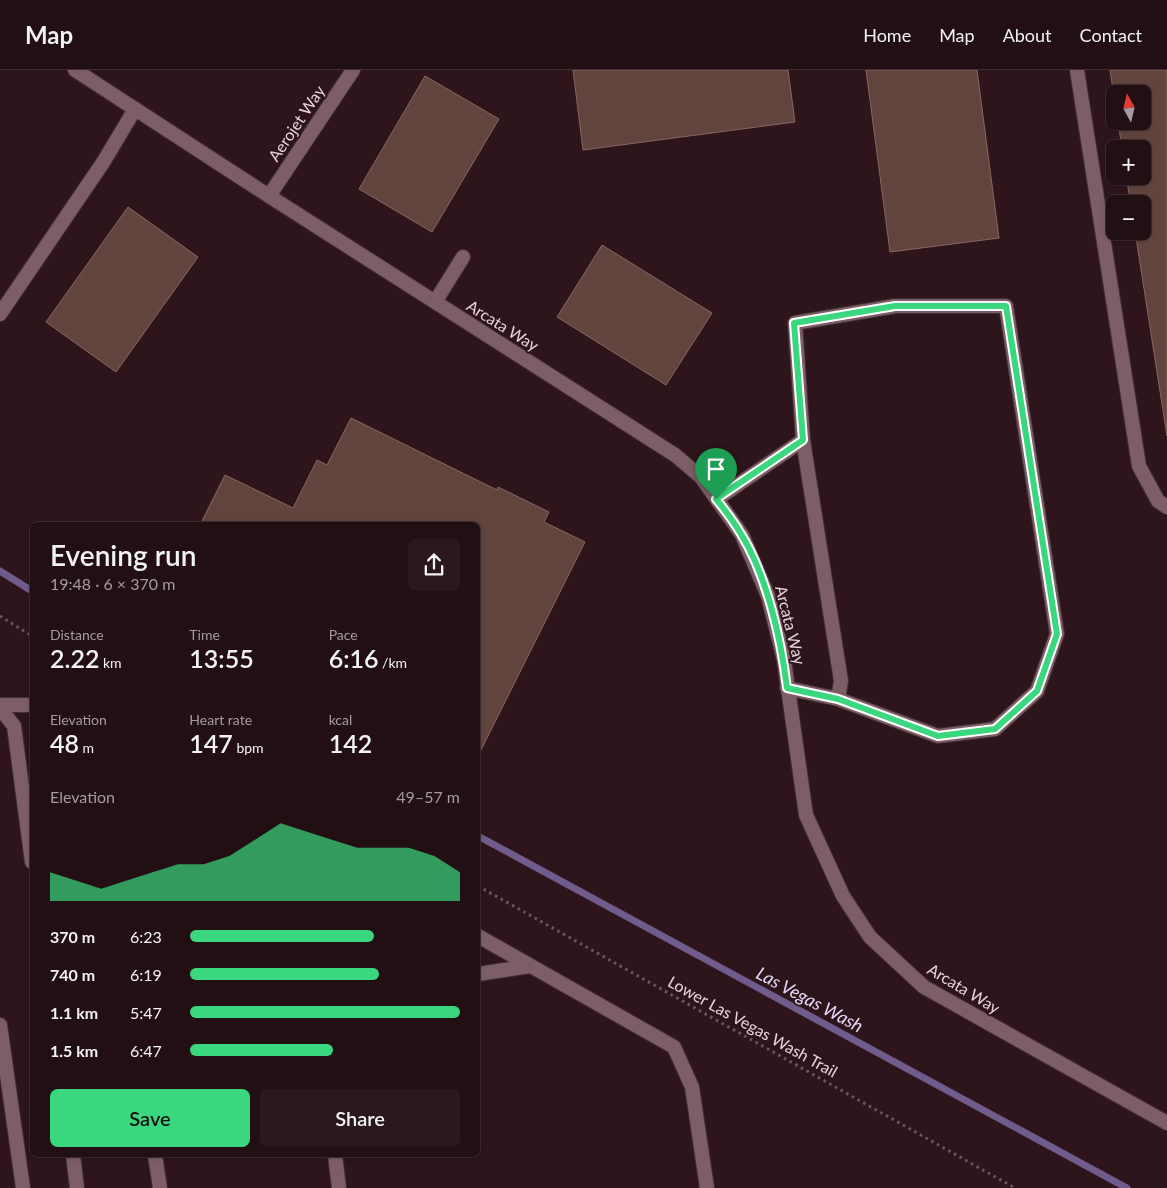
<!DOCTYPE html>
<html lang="en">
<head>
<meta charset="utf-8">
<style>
	:root { --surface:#220f14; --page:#2a181d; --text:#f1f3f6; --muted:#a29ca0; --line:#3f2f34; --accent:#3bd77e }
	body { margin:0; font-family:Lato,sans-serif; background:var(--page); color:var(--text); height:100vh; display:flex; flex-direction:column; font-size:19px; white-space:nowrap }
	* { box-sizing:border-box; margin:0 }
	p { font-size:16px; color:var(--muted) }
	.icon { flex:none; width:28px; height:28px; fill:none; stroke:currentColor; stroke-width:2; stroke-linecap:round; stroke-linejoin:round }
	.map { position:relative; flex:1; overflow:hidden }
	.drawer { position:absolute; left:30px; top:452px; width:450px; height:635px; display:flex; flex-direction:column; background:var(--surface); border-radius:8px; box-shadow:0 1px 4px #0004,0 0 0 1px var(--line) }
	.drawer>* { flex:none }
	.needle { width:32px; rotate:352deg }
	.fabs { position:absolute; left:1106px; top:15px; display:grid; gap:10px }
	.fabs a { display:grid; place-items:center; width:45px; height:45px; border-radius:8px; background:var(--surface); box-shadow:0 1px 4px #0004,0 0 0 1px var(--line); font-size:25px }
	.pin { position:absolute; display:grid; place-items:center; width:42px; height:42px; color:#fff; margin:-51px -21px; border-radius:50% 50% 50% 0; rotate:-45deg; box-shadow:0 0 5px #0007 }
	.pin .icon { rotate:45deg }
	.round { display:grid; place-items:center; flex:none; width:52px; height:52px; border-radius:8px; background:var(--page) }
	.summary { display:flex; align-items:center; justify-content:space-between; height:85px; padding:0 20px }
	h1 { font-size:28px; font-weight:600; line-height:38px }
	.figures { display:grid; grid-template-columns:repeat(3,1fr); gap:8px; height:85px; padding:5px 20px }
	.figures div { display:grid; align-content:center }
	.figures b { font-size:25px; font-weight:600 }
	.figures small { font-size:14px; font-weight:400 }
	.figures p { font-size:14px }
	.chart { height:140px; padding:10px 20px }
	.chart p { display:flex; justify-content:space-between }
	.chart svg { width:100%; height:90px; margin-top:5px; fill:var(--accent); opacity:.7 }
	.action { display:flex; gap:10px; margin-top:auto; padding:10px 20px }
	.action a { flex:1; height:58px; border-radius:8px; background:var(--accent); color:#111; font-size:20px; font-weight:600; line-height:58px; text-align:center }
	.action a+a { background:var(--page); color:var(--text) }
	ul { padding:0 20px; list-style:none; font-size:16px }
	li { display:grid; grid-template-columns:80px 60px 1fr; align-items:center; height:38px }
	li i { height:12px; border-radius:6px; background:var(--accent) }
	header { display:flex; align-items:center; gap:30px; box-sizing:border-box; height:70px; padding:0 25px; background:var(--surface); border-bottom:1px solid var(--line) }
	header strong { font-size:24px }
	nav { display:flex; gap:28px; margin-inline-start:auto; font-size:18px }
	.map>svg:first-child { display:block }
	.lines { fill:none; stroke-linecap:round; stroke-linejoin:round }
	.stream { stroke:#705b8d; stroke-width:7 }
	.building { fill:#62443e; stroke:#876760 }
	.service-casing { stroke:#433034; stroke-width:16 }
	.minor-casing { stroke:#433034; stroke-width:16 }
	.tertiary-casing { stroke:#433034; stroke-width:16 }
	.path { stroke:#6e565c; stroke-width:3; stroke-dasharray:2.5 4; stroke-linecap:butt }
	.service { stroke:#7e5e66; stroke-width:14 }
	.minor { stroke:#7e5e66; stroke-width:14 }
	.tertiary { stroke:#7e5e66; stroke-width:14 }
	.route-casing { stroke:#fff; stroke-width:10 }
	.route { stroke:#3bd77e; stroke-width:6 }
	.labels { text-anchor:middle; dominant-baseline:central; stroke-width:4; stroke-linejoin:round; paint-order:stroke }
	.street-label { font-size:16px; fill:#e7d5d9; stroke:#2e141b }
	.water-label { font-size:18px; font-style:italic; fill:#e5d8f8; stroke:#2e141b }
</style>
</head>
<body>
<header>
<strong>Map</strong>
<nav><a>Home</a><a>Map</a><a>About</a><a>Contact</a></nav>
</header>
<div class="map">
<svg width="1167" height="1118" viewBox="0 0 1167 1118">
	<rect width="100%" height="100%" fill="#2e141b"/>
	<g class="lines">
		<g class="stream">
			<path d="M0 501 32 521"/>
			<path d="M478 766 1127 1118"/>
		</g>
	</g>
	<g class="building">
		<path d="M573 0H788L795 52 583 80Z"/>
		<path d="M866 0H977L999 168 890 182Z"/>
		<path d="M1110 0H1167V366L1135 161H1142V134H1131L1126 106H1142V79H1122L1118 51H1142V24H1115V33Z"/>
		<path d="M425 6 499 49 432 162 359 119Z"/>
		<path d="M128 137 198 187 116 302 46 252Z"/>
		<path d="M602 175 712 243 666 315 557 247Z"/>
		<path d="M351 348 497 420 498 417 549 442 544 452 585 472 480 682 478 681V455H200L225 405 293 438 317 390 327 395Z"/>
	</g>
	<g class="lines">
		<g class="service-casing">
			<g id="service">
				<path d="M1077 0 1139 396 1158 431 1167 437"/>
				<path d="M435 232 463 187"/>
				<path d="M0 244 104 91 135 39"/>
				<path d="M717 429 803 370"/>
				<path d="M787 618 838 629 938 666 995 659 1037 621 1057 564 1006 236H895L795 253 803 370 841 611 838 629"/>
				<path d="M0 635H32"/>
				<path d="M0 638 14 656 32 792"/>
				<path d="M478 866 674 977 692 1017 707 1118"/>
				<path d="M478 904 530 896"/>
				<path d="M0 955 23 1118"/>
				<path d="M73 1085 77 1118"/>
				<path d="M155 1085 160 1118"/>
				<path d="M335 1085 339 1118"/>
			</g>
		</g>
		<g class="minor-casing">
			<path id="minor" d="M269 126 353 0"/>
		</g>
		<g class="tertiary-casing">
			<path id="tertiary" d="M75 0 269 126 675 385 701 407 742 465 768 526 784 590 806 745 843 826 870 867 924 917 1167 1053"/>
		</g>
		<g class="path">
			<path d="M0 546 32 566"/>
			<path d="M478 816 1015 1118"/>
		</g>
		<use href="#service" class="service"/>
		<use href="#minor" class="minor"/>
		<use href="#tertiary" class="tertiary"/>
	</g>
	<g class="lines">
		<g class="route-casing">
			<path id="route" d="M895 236H1006L1057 564 1037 621 995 659 938 666 838 629 787 618C781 569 767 506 741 464 734 452 725 440 716 429L803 370 794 253Z"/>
		</g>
		<use href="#route" class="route"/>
	</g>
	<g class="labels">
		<g class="street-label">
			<text transform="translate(296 53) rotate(-56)">Aerojet Way</text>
			<text transform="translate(503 255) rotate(32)">Arcata Way</text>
			<text transform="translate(791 555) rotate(76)">Arcata Way</text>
			<text transform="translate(964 918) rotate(31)">Arcata Way</text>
			<text transform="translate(753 956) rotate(29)">Lower Las Vegas Wash Trail</text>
		</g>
		<g class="water-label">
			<text transform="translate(810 929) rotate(28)">Las Vegas Wash</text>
		</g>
	</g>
</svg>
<div class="fabs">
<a><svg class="needle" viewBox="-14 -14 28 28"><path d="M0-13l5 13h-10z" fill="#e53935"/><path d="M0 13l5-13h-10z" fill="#a29ca0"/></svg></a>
<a>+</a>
<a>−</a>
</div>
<div class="pin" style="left:716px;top:429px;background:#1e9e55"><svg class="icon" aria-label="arrive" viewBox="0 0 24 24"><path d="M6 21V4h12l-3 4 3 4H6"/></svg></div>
<section class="drawer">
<div class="summary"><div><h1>Evening run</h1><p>19:48 · 6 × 370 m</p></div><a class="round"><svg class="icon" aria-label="share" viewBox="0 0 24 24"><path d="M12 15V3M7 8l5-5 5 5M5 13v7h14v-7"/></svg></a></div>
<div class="figures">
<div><p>Distance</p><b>2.22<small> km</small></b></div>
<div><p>Time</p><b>13:55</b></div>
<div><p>Pace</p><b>6:16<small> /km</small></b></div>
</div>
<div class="figures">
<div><p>Elevation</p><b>48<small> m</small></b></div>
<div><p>Heart rate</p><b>147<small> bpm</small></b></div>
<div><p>kcal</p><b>142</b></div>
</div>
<div class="chart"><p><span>Elevation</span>49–57 m</p>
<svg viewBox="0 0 160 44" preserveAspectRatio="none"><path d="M0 44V30L10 34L20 38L30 34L40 30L50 26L60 26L70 22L80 14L90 6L100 10L110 14L120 18L130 18L140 18L150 22L160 30V44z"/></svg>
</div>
<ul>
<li><b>370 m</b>6:23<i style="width:68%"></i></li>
<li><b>740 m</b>6:19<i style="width:70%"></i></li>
<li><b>1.1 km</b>5:47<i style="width:100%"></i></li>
<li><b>1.5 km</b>6:47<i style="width:53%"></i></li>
</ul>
<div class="action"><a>Save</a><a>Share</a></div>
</section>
</div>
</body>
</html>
